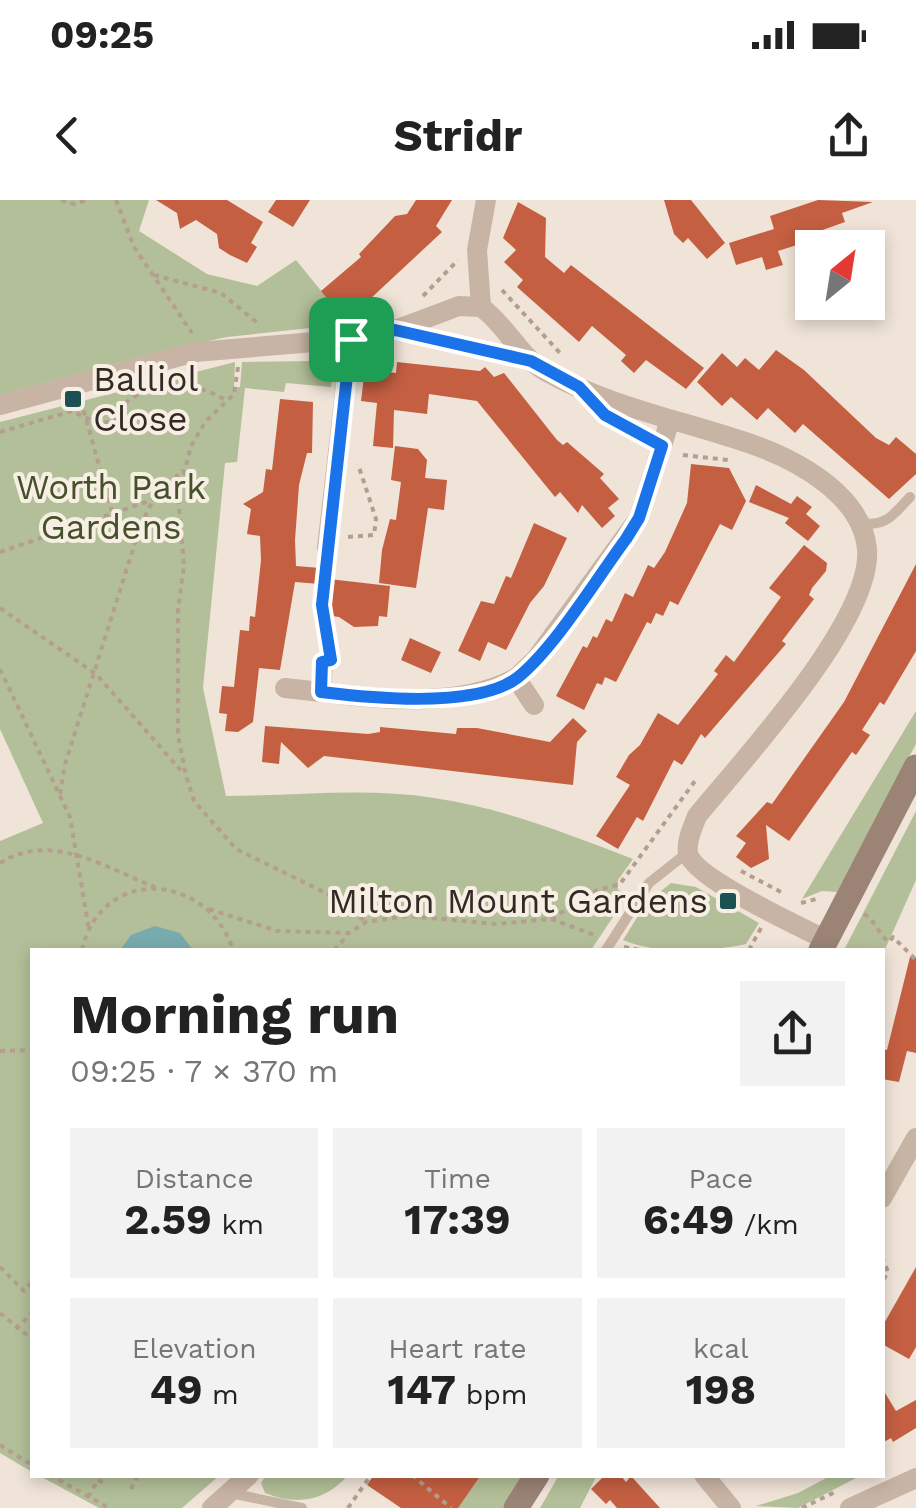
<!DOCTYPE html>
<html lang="en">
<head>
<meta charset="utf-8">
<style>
	:root { --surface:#fff; --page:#f2f2f2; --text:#222; --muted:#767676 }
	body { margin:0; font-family:"Work Sans",sans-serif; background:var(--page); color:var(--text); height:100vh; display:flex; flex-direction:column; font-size:38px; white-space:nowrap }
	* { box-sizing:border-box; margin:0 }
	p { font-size:32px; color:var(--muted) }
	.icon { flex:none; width:55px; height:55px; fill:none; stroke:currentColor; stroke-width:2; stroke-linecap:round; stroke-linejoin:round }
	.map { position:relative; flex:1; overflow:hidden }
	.side { position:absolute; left:30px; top:748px; width:855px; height:530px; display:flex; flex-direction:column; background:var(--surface); border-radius:0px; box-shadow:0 5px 15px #0003 }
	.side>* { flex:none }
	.needle { width:65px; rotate:30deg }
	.controls { position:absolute; left:795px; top:30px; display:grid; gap:20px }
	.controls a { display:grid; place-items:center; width:90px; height:90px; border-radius:0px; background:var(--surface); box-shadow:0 5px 15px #0003; font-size:50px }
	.pin { position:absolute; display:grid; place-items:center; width:85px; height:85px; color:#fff; margin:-42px; border-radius:20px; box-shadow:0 5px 15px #0006 }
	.round { display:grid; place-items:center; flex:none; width:105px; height:105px; border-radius:0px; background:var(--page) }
	.headline { display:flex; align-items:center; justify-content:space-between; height:170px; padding:0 40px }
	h1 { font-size:55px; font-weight:700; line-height:75px }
	.stats { display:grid; grid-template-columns:repeat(3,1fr); gap:15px; height:170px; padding:10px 40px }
	.stats div { display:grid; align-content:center; border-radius:0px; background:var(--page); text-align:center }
	.stats b { font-size:42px; font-weight:700 }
	.stats small { font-size:28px; font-weight:400 }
	.stats p { font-size:28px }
	.status { display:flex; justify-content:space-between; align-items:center; height:70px; padding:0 50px; background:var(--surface); direction:ltr }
	.status svg { height:28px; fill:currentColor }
	header { display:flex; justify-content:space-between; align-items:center; height:130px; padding:0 40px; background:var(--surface); font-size:45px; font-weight:700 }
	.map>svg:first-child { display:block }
	.green { fill:#b3bf98 }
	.water { fill:#78abad }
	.building { fill:#c45f42 }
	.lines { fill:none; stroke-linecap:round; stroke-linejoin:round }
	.path { stroke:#b39e8f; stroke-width:4; stroke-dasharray:5 5; stroke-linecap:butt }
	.service { stroke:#c8b4a4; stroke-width:10 }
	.minor { stroke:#c8b4a4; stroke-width:20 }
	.secondary { stroke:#9b8376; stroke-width:25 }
	.route-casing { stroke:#fff; stroke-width:20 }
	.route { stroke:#1a73e8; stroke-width:12 }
	.poi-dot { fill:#1c5154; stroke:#f8efe4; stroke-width:4 }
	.labels { text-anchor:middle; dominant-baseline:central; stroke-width:8; stroke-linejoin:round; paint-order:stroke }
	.poi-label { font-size:35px; fill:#332a26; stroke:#f8efe4; text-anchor:start }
	.park-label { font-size:35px; fill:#44512a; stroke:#f8efe4 }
</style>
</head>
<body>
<div class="status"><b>09:25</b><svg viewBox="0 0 49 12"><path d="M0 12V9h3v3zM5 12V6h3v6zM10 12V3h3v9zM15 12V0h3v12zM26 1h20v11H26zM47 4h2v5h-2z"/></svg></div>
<header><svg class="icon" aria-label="back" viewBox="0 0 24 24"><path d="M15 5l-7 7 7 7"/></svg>Stridr<svg class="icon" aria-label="share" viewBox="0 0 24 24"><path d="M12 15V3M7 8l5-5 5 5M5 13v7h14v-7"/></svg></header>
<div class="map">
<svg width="916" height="1308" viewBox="0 0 916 1308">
	<rect width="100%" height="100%" fill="#f0e4d8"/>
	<g class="green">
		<path d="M0 0H149L139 31 207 74 257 86 296 60 348 124 227 137 165 150 0 195Z"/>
		<path d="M320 161 332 170 331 187 286 183 284 192 245 188 237 262 225 263 203 488 226 596C296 596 365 587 434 598 503 608 568 634 633 659L618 680V690L629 693 591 750H32V1272L0 1253V641L43 623 0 529V222L235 162 234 187H240L242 162Z"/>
		<path d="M916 511V544L837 692 822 691 802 699Z"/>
		<path d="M916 611V680L883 754 882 750H844Z"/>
		<path d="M671 683 696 687 759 723 746 744C706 752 661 755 623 740L646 703Z"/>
		<path d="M38 1275H220L182 1308H99Z"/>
		<path d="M266 1275H348C326 1301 297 1306 265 1293L261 1283Z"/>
		<path d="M481 1275H526L505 1308H457Z"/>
		<path d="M559 1275H597L580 1308H540Z"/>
		<path d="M832 1275 860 1276 798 1308 756 1306 798 1293Z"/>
	</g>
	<path class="water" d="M155 726 180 733 193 750H120L131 735Z"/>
	<g class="building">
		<path d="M156 0H227L263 22 251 43 257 47 247 63 230 55 219 48 217 34 196 20 180 29 177 13Z"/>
		<path d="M276 0H310L293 27 268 12Z"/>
		<path d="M416 0H452L436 26 442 32 354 114 342 99 333 106 321 91 361 57 359 54 395 16 407 14Z"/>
		<path d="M664 0H691L725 43 707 59 688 38 683 43 674 34Z"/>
		<path d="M818 0 873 2 842 13 845 22 817 32 819 38 778 51 783 65 766 70 762 57 736 65 729 43 774 29 770 16Z"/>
		<path d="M518 2 546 18 545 57 564 73 571 65 704 168 686 189 646 160 634 173 621 161 626 155 592 126 579 142 517 87 523 80 504 62 516 50 503 38Z"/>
		<path d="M776 150 804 170 876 238 889 245 896 237 916 254V274L889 299 803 224 795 233 768 208 757 220 731 197 722 206 697 182 722 153 737 167 745 158 759 170Z"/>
		<path d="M397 162 480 171 485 167 494 177 504 173 557 240 563 245 567 242 604 274 600 278 619 299 608 308 615 316 602 328 582 305 578 313 560 292 555 297 477 201 429 194 427 214 394 210 393 248 373 246 377 203 361 201 365 169 396 173Z"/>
		<path d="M280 199 313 202 312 253H307L299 285 295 340 296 366 320 368 319 384 295 382 280 470 259 468 253 522 238 532 225 531 227 514 219 513 222 486 234 487 240 430 249 431 250 416 255 417 261 360 260 336 247 334 251 309 243 304 263 292 266 269 272 270Z"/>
		<path d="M395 246 418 249 427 260 425 278 447 280 444 310 428 308 416 388 379 383 382 350 390 319 396 320 401 282 391 280Z"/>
		<path d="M691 264 729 268 746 301 732 330 720 324 678 405 670 401 663 416 656 413 651 424 647 422 616 482 605 477 602 485 597 483 584 510 556 496 583 446 587 448 593 436 597 438 606 419 612 422 625 393 633 397 648 365 654 368 665 352 687 303Z"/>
		<path d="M756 285 791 304 797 296 812 307 806 314 820 326 808 341 785 323 789 318 749 302Z"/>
		<path d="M534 323 567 338 544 386 530 403 506 450 488 442 480 461 458 451 481 401 494 404 506 376 511 378Z"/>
		<path d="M804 345 827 363 826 371 812 388 809 395 814 399 782 441 786 444 705 538 701 534 682 565 674 560 643 621 637 617 618 649 596 636 630 585 616 577 629 555 640 545 658 513 678 525 718 474 714 471 726 455 734 462 781 397 769 388Z"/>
		<path d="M916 364V451L884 505 880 502 862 530 870 535 856 555 852 552 789 641 766 625 769 659 751 668 736 657 746 643 736 636 767 602 772 604 844 502Z"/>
		<path d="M329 379 390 386 387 417 379 416 378 426 354 427 339 417 326 415Z"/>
		<path d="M410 438 441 452 431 473 401 460Z"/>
		<path d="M573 518 587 531 577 542 573 585 324 556 308 568 281 542 279 564 262 562 265 526 368 534 380 532V527L456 534 457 528H477L550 542Z"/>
		<path d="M910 757H916V853L907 851 899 882 882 879V849L887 850Z"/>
		<path d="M916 1067V1147L909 1159 882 1144V1127Z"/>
		<path d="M882 1188 896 1211 916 1200V1228L893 1242 891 1238 882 1243Z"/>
		<path d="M374 1275H481L458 1308H401L367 1285Z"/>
		<path d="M605 1275H620L626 1282 631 1276 660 1308H617L610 1300 606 1304 591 1289Z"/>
	</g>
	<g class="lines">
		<g class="path">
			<path d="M61 0 74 4 88 0"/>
			<path d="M116 0 134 47 192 133"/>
			<path d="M154 75 221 93 260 125"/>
			<path d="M502 90 560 153"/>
			<path d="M423 96 458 60"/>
			<path d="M433 140 497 153"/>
			<path d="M238 167 234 194 206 221 191 246 178 296 184 365 178 410V535L186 576 194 601 236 649 330 695 366 722"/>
			<path d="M81 201 112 312"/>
			<path d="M0 232 72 211 97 223 110 222C119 216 122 204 132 198 162 179 199 183 227 201"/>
			<path d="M683 255 728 260"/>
			<path d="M348 337 374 335 376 319 358 264"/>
			<path d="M0 352 152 300"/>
			<path d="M326 365 322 414 327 445"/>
			<path d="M0 408 96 474 184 574"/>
			<path d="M0 469 70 617 89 730"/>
			<path d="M60 594 65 564 140 327 153 300 183 270"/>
			<path d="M0 663C51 631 104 667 155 687"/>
			<path d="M741 671 781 692"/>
			<path d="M801 703 820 698"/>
			<path d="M209 709 277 731 349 733 366 722 408 716 496 724 551 719 595 691 620 684 695 581 699 583"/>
			<path d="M864 714C876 721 878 734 889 742L893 737 916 760"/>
			<path d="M551 719 597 736"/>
			<path d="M624 747 641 750"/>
			<path d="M82 750C101 665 208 672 233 750"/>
			<path d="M334 750 348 735"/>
			<path d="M749 750 761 728"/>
			<path d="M0 851 32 850"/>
			<path d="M882 1057 888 1072 882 1082"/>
			<path d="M0 1067 24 1091 32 1082"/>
			<path d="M0 1113 32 1139"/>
			<path d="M16 1129 32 1113"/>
			<path d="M0 1245 32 1265"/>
			<path d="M50 1275 109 1308"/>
			<path d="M412 1275 451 1308"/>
			<path d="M131 1289 138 1275"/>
			<path d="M88 1297 98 1280 104 1283"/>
			<path d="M348 1308 371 1275"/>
			<path d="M802 1308 835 1292"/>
		</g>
		<g class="service">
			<path d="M859 322C885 329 894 314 910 297"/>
			<path d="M606 750 649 683 687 653"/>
			<path d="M230 1293 302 1308"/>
		</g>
		<g class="minor">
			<path d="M486 0 477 50 481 107C506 125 518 155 545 171 609 207 685 221 754 245 798 261 862 295 867 349 873 420 743 560 697 616 693 627 686 640 688 653 694 679 800 726 826 740"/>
			<path d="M0 205 195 152 351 139 395 130 459 106 481 107"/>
			<path d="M327 348 351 139"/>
			<path d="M285 488 321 492 323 463"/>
			<path d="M321 492C382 500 460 508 516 478"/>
			<path d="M534 505 516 478 536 459 639 318 670 220"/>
			<path d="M882 998 916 938"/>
			<path d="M704 1275 731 1308"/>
			<path d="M212 1308 249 1275"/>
			<path d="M850 1308 916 1278"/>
		</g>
		<g class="secondary">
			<path d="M821 750 916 567"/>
			<path d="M516 1308 537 1275"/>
		</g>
	</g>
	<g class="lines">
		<g class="route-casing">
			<path id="route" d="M395 130 531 161 579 187 605 215 662 246 639 318 626 339C597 378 554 449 517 478 476 509 370 498 321 492L322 462 331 460 322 405 351 139Z"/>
		</g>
		<use href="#route" class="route"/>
	</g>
	<g class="poi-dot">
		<rect x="63" y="189" width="20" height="20" rx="5"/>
		<rect x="718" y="691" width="20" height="20" rx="5"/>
	</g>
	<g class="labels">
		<g class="poi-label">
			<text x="93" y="179">Balliol<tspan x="93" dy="40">Close</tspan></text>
			<text x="708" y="701" text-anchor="end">Milton Mount Gardens</text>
		</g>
		<g class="park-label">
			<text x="111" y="287">Worth Park<tspan x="111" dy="40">Gardens</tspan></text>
		</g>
	</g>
</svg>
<div class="controls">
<a><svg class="needle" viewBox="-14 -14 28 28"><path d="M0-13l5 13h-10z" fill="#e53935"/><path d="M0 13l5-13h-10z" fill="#767676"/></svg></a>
</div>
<div class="pin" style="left:351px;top:139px;background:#1e9e55"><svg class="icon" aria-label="arrive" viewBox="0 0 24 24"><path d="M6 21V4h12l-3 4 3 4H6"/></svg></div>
<section class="side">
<div class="headline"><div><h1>Morning run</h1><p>09:25 · 7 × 370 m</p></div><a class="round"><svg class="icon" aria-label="share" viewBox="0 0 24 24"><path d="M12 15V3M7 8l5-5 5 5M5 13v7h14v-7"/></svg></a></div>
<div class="stats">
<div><p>Distance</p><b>2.59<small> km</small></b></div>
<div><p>Time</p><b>17:39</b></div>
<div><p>Pace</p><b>6:49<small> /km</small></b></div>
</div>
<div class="stats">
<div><p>Elevation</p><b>49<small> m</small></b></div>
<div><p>Heart rate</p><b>147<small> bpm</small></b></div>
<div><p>kcal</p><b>198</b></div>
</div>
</section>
</div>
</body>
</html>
